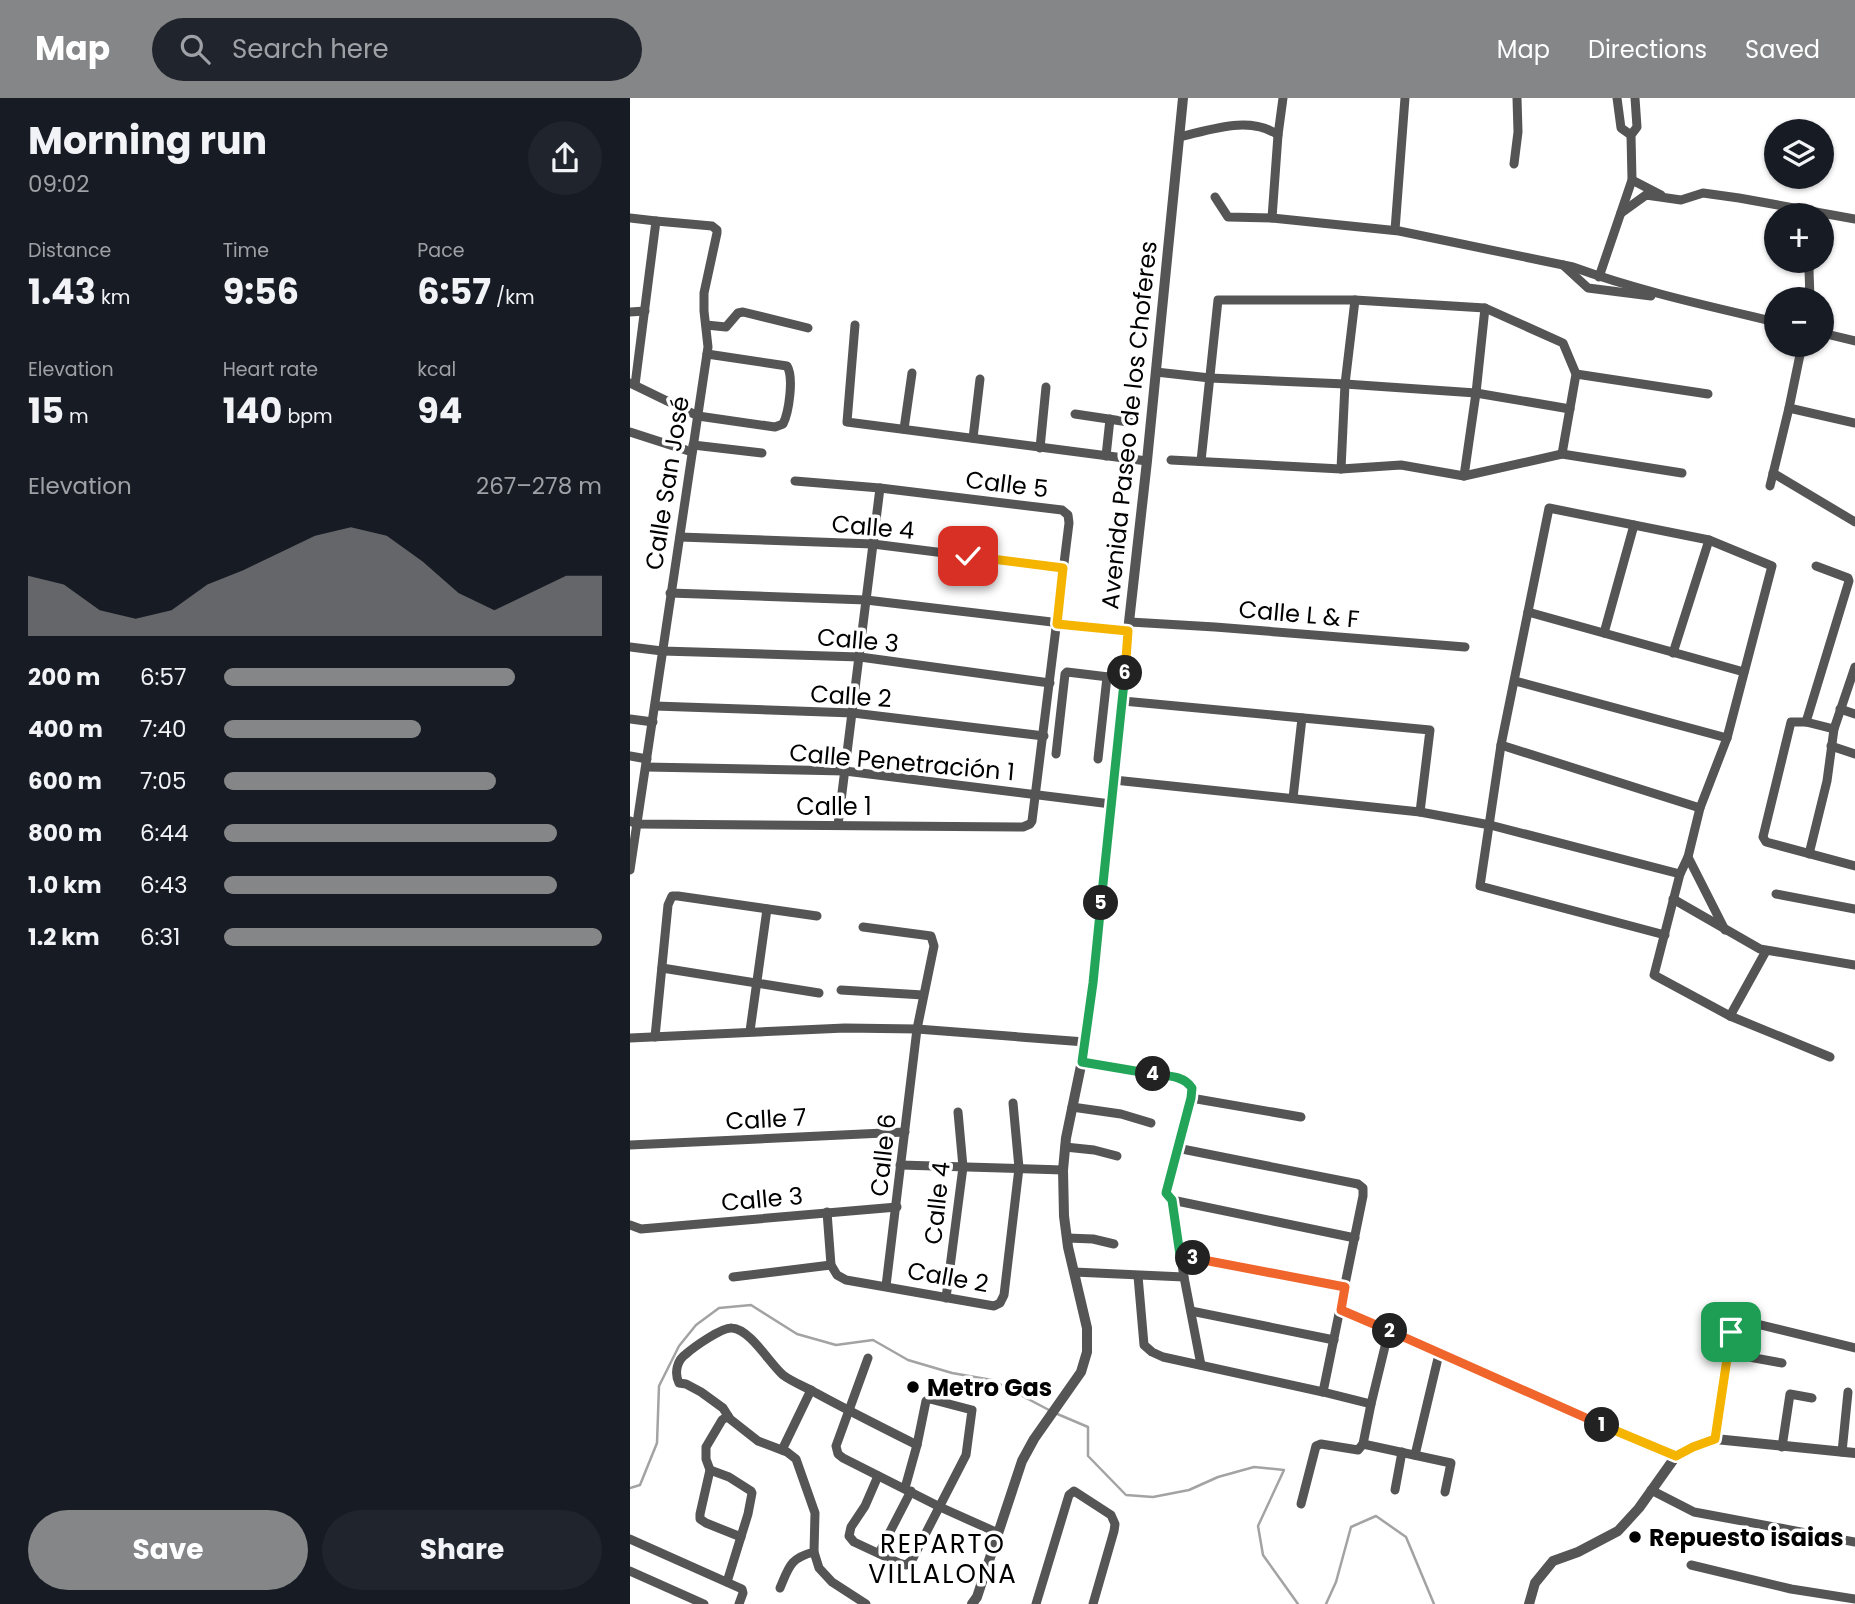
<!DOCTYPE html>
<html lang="en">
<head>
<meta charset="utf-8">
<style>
	:root { --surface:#171b24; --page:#20242c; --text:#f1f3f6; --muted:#9ea1a6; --accent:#858687 }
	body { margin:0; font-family:Poppins,sans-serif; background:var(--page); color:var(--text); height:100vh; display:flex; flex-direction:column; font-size:26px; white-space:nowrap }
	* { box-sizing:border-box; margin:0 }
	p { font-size:23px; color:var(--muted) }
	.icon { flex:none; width:38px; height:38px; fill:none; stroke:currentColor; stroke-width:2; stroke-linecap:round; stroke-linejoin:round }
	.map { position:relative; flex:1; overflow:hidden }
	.panel { display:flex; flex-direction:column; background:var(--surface); width:630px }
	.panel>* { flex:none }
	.controls { position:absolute; left:1134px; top:21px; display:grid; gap:14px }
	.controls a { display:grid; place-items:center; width:70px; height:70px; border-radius:50%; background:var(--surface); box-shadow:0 2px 5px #0004; font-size:35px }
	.pin { position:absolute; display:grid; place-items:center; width:60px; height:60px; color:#fff; margin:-30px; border-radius:14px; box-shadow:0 4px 10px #0006 }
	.km { position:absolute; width:35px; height:35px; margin:-18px; border-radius:50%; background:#222; color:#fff; font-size:19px; line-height:35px; text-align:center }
	.round { display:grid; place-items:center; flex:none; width:74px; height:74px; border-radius:37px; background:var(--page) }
	.overview { display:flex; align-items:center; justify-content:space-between; height:119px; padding:0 28px }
	h1 { font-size:38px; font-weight:700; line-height:52px }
	.metrics { display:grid; grid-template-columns:repeat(3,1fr); gap:10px; height:119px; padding:7px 28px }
	.metrics div { display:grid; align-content:center }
	.metrics b { font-size:35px; font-weight:700 }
	.metrics small { font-size:19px; font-weight:400 }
	.metrics p { font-size:19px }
	.chart { height:196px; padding:14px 28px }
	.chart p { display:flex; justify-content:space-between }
	.chart svg { width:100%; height:126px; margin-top:7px; fill:var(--accent); opacity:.7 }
	.action { display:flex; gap:14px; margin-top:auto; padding:14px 28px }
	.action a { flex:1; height:80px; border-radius:42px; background:var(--accent); color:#fff; font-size:28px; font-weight:700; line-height:80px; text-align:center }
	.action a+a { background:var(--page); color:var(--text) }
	ul { padding:0 28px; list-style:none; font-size:23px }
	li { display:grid; grid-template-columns:112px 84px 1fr; align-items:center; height:52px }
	li i { height:18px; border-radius:9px; background:var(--accent) }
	header { display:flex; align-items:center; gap:42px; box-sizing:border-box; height:98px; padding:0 35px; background:var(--accent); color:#fff }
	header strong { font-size:33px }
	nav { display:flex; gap:38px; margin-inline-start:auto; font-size:24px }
	.search { width:490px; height:63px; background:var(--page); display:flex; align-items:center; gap:18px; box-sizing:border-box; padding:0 24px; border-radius:38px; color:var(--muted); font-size:26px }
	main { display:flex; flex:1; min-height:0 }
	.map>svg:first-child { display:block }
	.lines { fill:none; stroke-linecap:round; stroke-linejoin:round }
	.stream { stroke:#a3a3a3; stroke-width:2.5 }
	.minor { stroke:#555; stroke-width:9 }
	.tertiary { stroke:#555; stroke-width:10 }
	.split-1-casing { stroke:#fff; stroke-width:14 }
	.split-2-casing { stroke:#fff; stroke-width:14 }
	.split-3-casing { stroke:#fff; stroke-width:14 }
	.split-4-casing { stroke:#fff; stroke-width:14 }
	.split-5-casing { stroke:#fff; stroke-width:14 }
	.split-6-casing { stroke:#fff; stroke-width:14 }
	.split-7-casing { stroke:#fff; stroke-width:14 }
	.split-1 { stroke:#f5b400; stroke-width:9 }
	.split-2 { stroke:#f0652b; stroke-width:9 }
	.split-3 { stroke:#f0652b; stroke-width:9 }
	.split-4 { stroke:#22a559; stroke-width:9 }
	.split-5 { stroke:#22a559; stroke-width:9 }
	.split-6 { stroke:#22a559; stroke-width:9 }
	.split-7 { stroke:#f5b400; stroke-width:9 }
	.poi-dot { fill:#000; stroke:#fff; stroke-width:2.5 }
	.labels { text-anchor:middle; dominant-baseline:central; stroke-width:7; stroke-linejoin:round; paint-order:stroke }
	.street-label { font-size:24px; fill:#000; stroke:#fff }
	.poi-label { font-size:24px; font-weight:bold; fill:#000; stroke:#fff; text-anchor:start }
	.neighbourhood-label { font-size:26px; letter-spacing:2px; fill:#000; stroke:#fff }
</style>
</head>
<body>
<header>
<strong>Map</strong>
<div class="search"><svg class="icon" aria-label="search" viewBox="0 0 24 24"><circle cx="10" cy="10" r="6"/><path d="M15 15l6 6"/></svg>Search here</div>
<nav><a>Map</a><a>Directions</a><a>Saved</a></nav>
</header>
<main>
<section class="panel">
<div class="overview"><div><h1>Morning run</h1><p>09:02</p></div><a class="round"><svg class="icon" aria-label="share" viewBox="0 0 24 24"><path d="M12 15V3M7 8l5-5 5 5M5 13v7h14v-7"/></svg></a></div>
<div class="metrics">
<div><p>Distance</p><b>1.43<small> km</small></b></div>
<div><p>Time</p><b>9:56</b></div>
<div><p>Pace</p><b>6:57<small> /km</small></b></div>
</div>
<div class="metrics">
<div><p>Elevation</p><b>15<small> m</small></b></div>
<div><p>Heart rate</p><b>140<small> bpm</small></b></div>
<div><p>kcal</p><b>94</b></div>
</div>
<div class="chart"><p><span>Elevation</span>267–278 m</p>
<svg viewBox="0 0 160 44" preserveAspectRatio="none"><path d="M0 44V23L10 26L20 35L30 38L40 35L50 26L60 21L70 15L80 9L90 6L100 9L110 18L120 29L130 35L140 29L150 23L160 23V44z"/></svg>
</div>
<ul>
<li><b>200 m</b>6:57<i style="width:77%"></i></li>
<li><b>400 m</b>7:40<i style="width:52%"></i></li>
<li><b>600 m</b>7:05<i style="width:72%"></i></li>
<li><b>800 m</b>6:44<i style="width:88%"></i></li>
<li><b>1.0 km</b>6:43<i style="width:88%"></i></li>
<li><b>1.2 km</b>6:31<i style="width:100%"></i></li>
</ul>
<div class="action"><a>Save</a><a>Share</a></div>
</section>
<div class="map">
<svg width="1225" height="1506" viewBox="0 0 1225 1506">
	<rect width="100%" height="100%" fill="#fff"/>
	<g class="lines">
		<g class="stream">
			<path d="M425 1315 458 1329V1358L496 1397 523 1399 559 1392 588 1379 624 1369 654 1372 628 1428 633 1457 668 1506"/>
			<path d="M0 1390 10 1387 27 1345 29 1288 49 1248 66 1227 89 1210 121 1207 167 1236 206 1247 243 1242 278 1262 322 1275 362 1282 419 1312"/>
			<path d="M696 1506 706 1484 721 1429 746 1418 776 1439 804 1506"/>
		</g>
		<g class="minor">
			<path d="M987 0 991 30 1001 37"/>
			<path d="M549 39C580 32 620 17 648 37"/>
			<path d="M884 66 888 34 887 0"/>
			<path d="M1002 82 1031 97"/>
			<path d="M585 99 598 119 642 120 769 133 943 169C1009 193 1078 208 1146 224"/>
			<path d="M991 115 1016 97 1051 102 1073 95 1109 100 1225 121"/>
			<path d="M0 120 26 123 5 287"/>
			<path d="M642 120 648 37 653 0"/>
			<path d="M765 132 775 0"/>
			<path d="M933 167 958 190 1021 198"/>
			<path d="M969 179 1002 82 1001 37 1007 29 1005 0"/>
			<path d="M1180 201 1179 172 1181 163"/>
			<path d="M0 214 15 213"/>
			<path d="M76 227 96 229 108 215 113 214 178 230"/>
			<path d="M225 227 217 324 517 363"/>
			<path d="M1192 235 1225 243"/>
			<path d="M526 274 580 280 715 286 846 295 940 311"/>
			<path d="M946 276 1078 296"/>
			<path d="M0 285 68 318 145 329 153 326C159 314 164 279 157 268L77 256"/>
			<path d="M1159 310 1225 325"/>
			<path d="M445 316 505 325"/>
			<path d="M274 331 282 275"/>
			<path d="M0 334 62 354"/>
			<path d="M343 340 350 281"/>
			<path d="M63 347 132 355"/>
			<path d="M410 350 416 289"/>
			<path d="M476 358 480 321"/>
			<path d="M541 362 711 371 771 367 834 378 932 356 1052 375"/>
			<path d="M571 363 588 202H725L855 210 933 245 946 276 932 356"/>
			<path d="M711 371 715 286 725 202"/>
			<path d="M1143 375 1225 424"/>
			<path d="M834 378 846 295 855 210"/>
			<path d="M1140 388 1159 310 1172 247"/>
			<path d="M50 439 243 446 433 470"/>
			<path d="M40 495 236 502 498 533"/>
			<path d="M898 514 1114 574"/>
			<path d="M500 524 585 529 835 549"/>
			<path d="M974 535 1004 427"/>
			<path d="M0 549 32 553 230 559 420 585"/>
			<path d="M1043 555 1079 442"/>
			<path d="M885 583 1097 640"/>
			<path d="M493 603 800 632 790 714"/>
			<path d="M25 608 223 615 414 638"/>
			<path d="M1210 611 1225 616"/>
			<path d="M0 621 23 624"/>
			<path d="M1176 624 1219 483 1218 480 1186 468"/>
			<path d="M1204 631 1176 624H1161L1133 739 1136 744 1225 768"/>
			<path d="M871 647 1070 710"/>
			<path d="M1201 648 1225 656"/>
			<path d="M426 656 435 576 437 574 495 581"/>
			<path d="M0 658 17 661"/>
			<path d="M468 661 477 579"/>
			<path d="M16 669 215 673 481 706"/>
			<path d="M484 682 790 714 860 727 1050 776"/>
			<path d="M663 700 672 620"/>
			<path d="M0 723 7 726 393 729 400 726 402 723 439 425 438 417 432 412 250 390 165 383"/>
			<path d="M208 727 250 390"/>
			<path d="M1179 756 1197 683 1204 631 1225 569"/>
			<path d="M1058 759 1050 776 1024 877 1100 918 1200 959"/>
			<path d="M0 772 78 249 74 213V195L87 135V132L82 128 26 123"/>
			<path d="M1146 796 1225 811"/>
			<path d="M1043 801 1130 851 1225 867"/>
			<path d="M233 829 301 838 304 848 287 931 256 1188"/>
			<path d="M1035 837 850 788 871 647 919 410 1079 442 1142 468 1097 640 1070 710 1058 759 1095 832"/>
			<path d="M32 870 189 895"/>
			<path d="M211 892 293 897"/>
			<path d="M1100 918 1136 853"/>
			<path d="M120 933 137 811"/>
			<path d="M25 939 38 807 42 798H48L187 818"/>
			<path d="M0 940 215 930 287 931 455 944"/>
			<path d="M452 964 552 980 558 984 562 990 561 1000 536 1089V1095L542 1102 725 1140"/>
			<path d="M561 1000 671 1019"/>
			<path d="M442 1009 491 1016 521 1025"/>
			<path d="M0 1047 275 1034"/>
			<path d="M435 1049 464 1052 487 1058"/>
			<path d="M547 1050 728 1086 733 1090V1098L693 1294"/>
			<path d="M270 1067 433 1072"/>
			<path d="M542 1102 554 1179 571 1267"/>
			<path d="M197 1114 201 1167 207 1177 216 1182 364 1208 370 1205 374 1197 389 1070 383 1005"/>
			<path d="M0 1127 11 1131 267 1109"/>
			<path d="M437 1140 463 1141 484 1146"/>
			<path d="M550 1157 715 1189"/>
			<path d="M444 1174 554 1179"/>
			<path d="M508 1178 514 1247 522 1254 533 1259 693 1294 741 1306"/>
			<path d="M103 1179 201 1167"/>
			<path d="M316 1200 333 1069 328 1014"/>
			<path d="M711 1212 906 1299 1046 1358"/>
			<path d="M561 1213 704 1242"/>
			<path d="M1094 1218 1225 1250"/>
			<path d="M1097 1255 1152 1265"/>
			<path d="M238 1260 206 1348 208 1356 213 1360 310 1409 368 1435"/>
			<path d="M98 1318 92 1322 76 1349V1361L80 1372 70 1416V1421L76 1425 111 1439"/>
			<path d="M1085 1341C1090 1302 1092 1258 1106 1221"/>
			<path d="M733 1346 821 1365 815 1394"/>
			<path d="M1152 1349 1160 1296 1182 1300"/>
			<path d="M152 1352 181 1292"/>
			<path d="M1212 1354 1218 1294"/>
			<path d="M785 1357 809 1256"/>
			<path d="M80 1372 99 1379 121 1393 122 1395 118 1416 97 1484"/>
			<path d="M248 1378 235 1408 221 1429 219 1438 224 1444 269 1465 276 1467 282 1462 336 1357 342 1312 300 1301 296 1303 287 1347 275 1390"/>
			<path d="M765 1392 772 1354"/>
			<path d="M1021 1392 1064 1414 1225 1444"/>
			<path d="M671 1406 686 1348 691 1346 728 1352 733 1346 741 1306 759 1232"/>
			<path d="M0 1441 112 1491 113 1495 109 1506"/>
			<path d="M249 1455 281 1393"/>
			<path d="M1061 1467 1161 1491 1225 1501"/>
			<path d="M0 1473 74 1506"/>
			<path d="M150 1490C159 1469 160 1460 184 1454"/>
			<path d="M236 1506 202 1484 189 1470 184 1454 185 1415 166 1361 157 1354 128 1343 100 1321 93 1310 71 1294 56 1286 49 1285C44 1275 47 1262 56 1256 64 1249 92 1229 102 1230 120 1231 140 1266 153 1277 162 1284 176 1289 186 1295 219 1313 253 1330 287 1347"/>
			<path d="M406 1506 439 1397 444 1393 481 1417 485 1426 484 1433 463 1506"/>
		</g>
		<g class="tertiary">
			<path d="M342 1506 347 1499 392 1363 404 1341 451 1274 457 1254V1230L438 1149 434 1118 433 1072 436 1040 454 953 463 885 493 603 498 533 517 363 553 0"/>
			<path d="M899 1506 905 1485 923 1463 948 1454 988 1433 1009 1410 1046 1358 1063 1349 1085 1341 1225 1355"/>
		</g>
	</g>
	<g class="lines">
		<g class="split-1-casing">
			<path id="split-1" d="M972 1327 1046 1358 1063 1349 1085 1341 1101 1234"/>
		</g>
		<g class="split-2-casing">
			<path id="split-2" d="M760 1233 972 1327"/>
		</g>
		<g class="split-3-casing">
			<path id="split-3" d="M563 1160 715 1189 711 1212 760 1233"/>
		</g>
		<g class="split-4-casing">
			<path id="split-4" d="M523 976C537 978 553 977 562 990L561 1000 536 1095 542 1102 550 1157 563 1160"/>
		</g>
		<g class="split-5-casing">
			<path id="split-5" d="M471 805 463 885 452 964 523 976"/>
		</g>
		<g class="split-6-casing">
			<path id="split-6" d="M471 805 495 575"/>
		</g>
		<g class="split-7-casing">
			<path id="split-7" d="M338 458 433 470 427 526 498 533 495 575"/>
		</g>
		<use href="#split-1" class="split-1"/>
		<use href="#split-2" class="split-2"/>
		<use href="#split-3" class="split-3"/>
		<use href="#split-4" class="split-4"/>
		<use href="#split-5" class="split-5"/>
		<use href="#split-6" class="split-6"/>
		<use href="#split-7" class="split-7"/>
	</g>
	<g class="poi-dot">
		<circle cx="283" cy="1289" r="7"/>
		<circle cx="1005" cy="1439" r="7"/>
	</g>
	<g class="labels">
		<g class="street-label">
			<text transform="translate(499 327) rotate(-84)">Avenida Paseo de los Choferes</text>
			<text transform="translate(37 385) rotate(-81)">Calle San José</text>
			<text transform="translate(377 386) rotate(7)">Calle 5</text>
			<text transform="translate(243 429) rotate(5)">Calle 4</text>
			<text transform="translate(669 516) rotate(5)">Calle L &amp; F</text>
			<text transform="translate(228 542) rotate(5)">Calle 3</text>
			<text transform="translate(221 598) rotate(4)">Calle 2</text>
			<text transform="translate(272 664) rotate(5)">Calle Penetración 1</text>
			<text x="204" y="708">Calle 1</text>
			<text transform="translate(136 1021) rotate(-3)">Calle 7</text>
			<text transform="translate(253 1057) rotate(-84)">Calle 6</text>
			<text transform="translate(132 1101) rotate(-5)">Calle 3</text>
			<text transform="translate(307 1105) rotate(-84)">Calle 4</text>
			<text transform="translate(318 1179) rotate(10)">Calle 2</text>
		</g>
		<g class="poi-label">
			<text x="297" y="1289">Metro Gas</text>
			<text x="1019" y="1439">Repuesto isaias</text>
		</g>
		<g class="neighbourhood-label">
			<text x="313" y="1446">REPARTO<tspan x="313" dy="30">VILLALONA</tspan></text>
		</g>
	</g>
</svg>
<div class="controls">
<a><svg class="icon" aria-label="layers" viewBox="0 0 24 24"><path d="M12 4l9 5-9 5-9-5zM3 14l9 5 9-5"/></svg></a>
<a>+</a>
<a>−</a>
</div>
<div class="pin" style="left:1101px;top:1234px;background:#1e9e55"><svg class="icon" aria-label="arrive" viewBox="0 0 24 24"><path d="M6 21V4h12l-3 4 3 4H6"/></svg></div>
<div class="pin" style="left:338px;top:458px;background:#d93025"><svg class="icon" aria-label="check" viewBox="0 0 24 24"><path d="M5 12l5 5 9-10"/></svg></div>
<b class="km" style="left:972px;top:1327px">1</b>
<b class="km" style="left:760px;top:1233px">2</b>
<b class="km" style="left:563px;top:1160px">3</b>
<b class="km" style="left:523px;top:976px">4</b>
<b class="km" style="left:471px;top:805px">5</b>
<b class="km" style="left:495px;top:575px">6</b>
</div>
</main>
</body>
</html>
